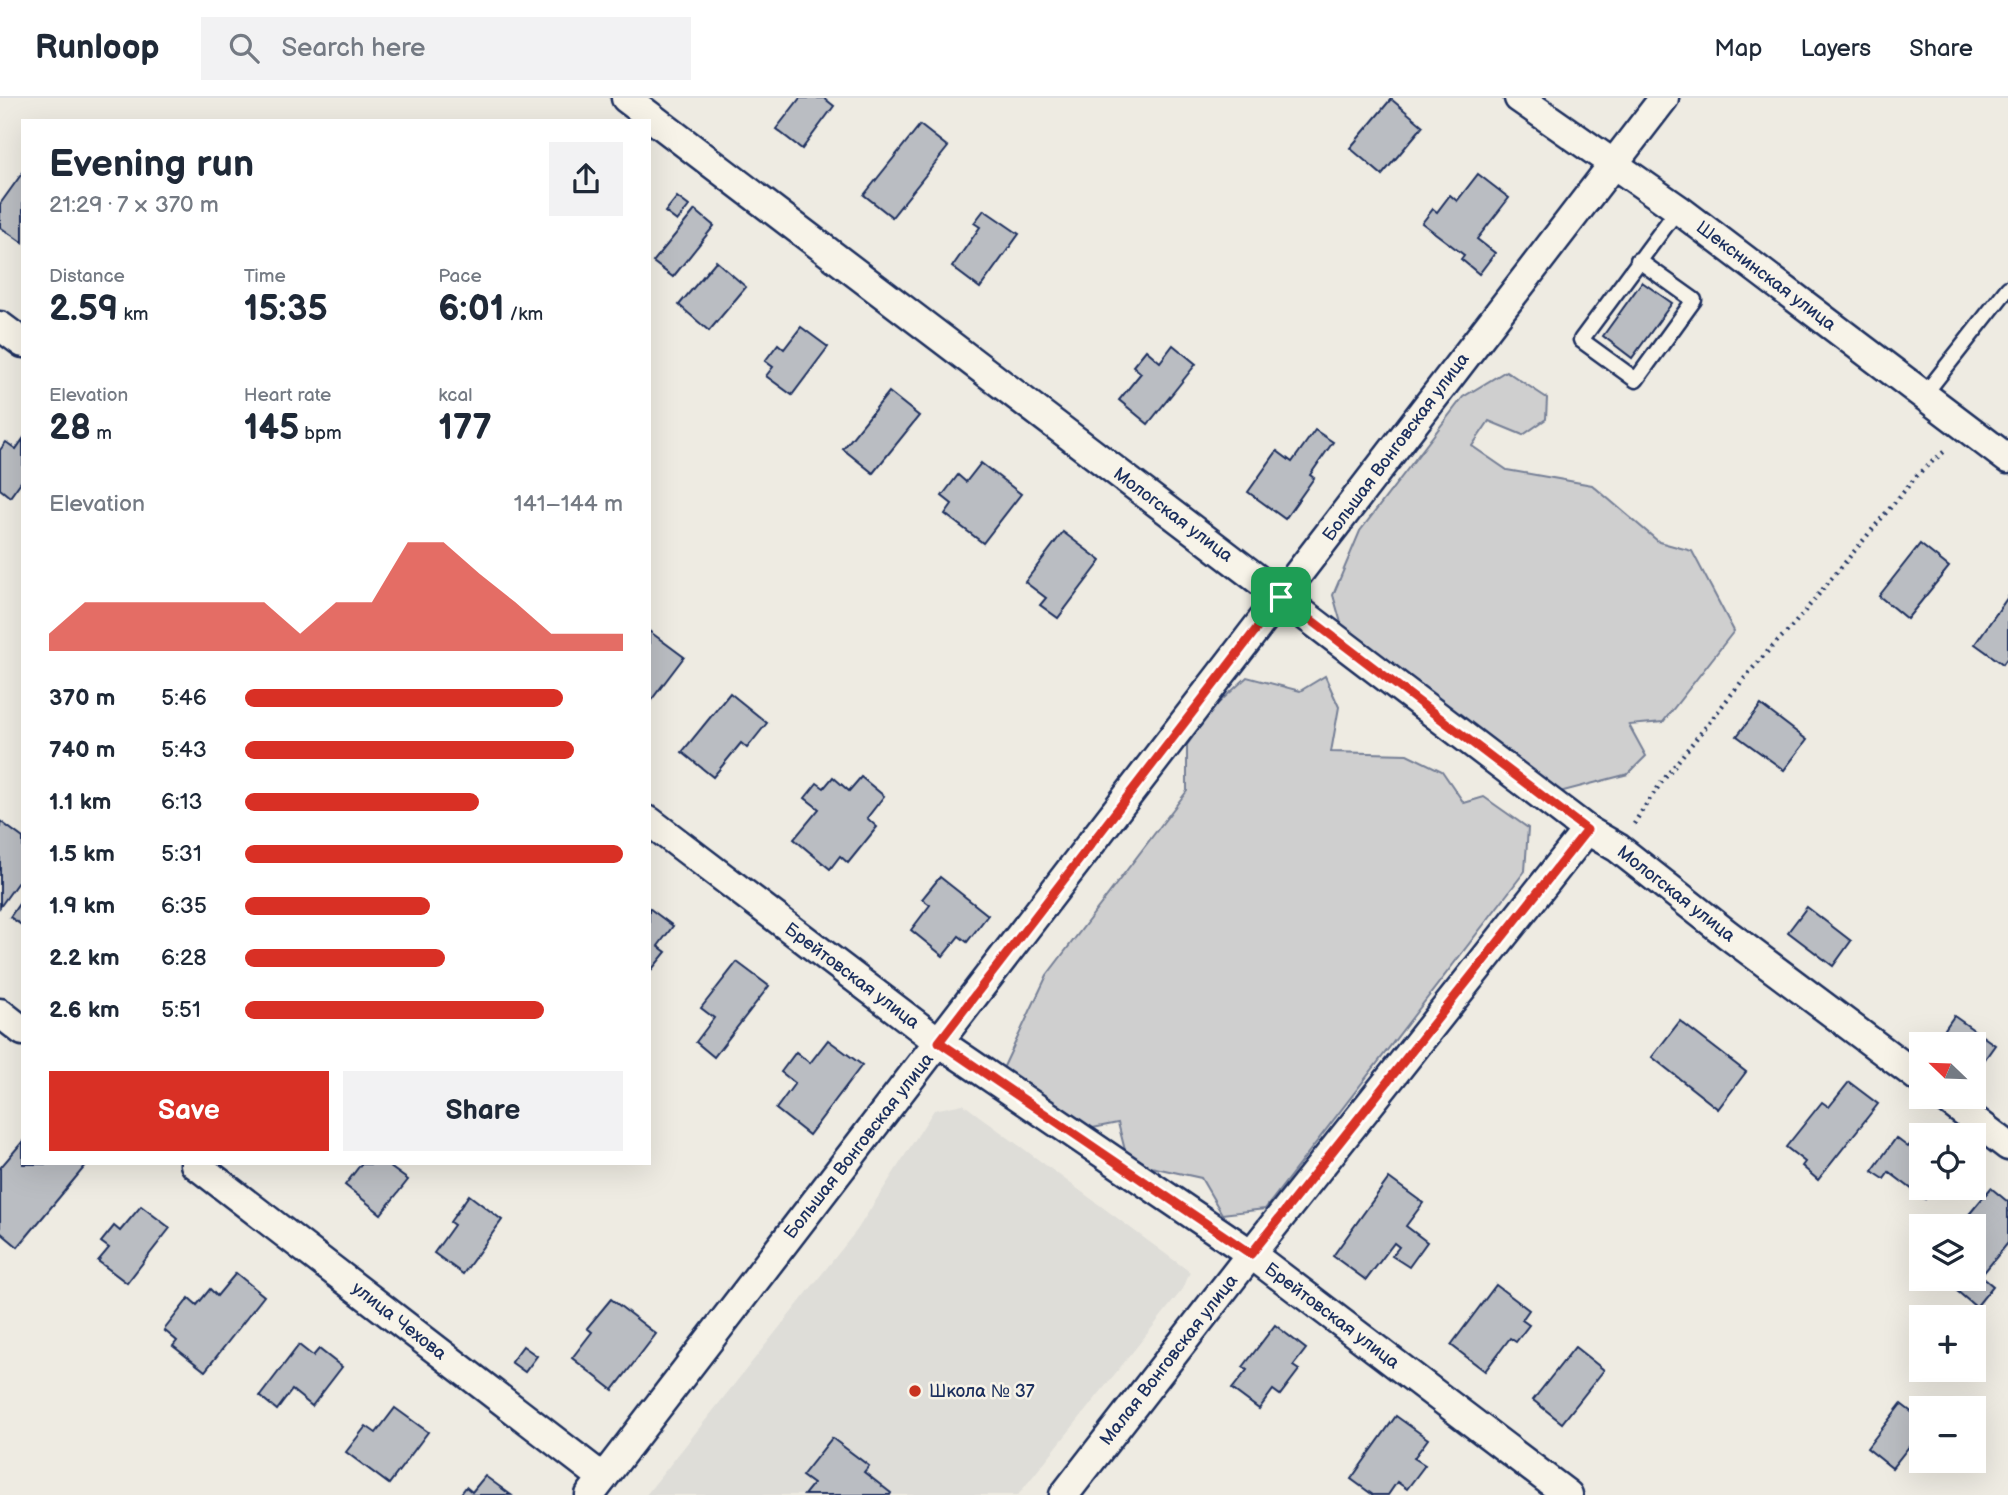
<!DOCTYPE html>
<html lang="en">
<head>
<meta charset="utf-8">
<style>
	:root { --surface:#fff; --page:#f2f2f3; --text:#1f2937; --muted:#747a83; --line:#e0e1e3; --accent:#d93025 }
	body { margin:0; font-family:"Balsamiq Sans",sans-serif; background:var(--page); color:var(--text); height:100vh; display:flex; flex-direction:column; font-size:26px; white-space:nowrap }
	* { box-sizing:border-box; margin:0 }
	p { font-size:23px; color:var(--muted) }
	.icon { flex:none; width:38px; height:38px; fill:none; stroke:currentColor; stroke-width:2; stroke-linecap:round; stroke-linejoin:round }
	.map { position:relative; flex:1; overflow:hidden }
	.side { position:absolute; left:21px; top:21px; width:630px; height:1046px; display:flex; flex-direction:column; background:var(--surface); border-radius:0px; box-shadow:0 7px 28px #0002 }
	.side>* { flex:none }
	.needle { width:46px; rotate:293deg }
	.buttons { position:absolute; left:1909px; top:934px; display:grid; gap:14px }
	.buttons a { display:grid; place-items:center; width:77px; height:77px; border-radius:0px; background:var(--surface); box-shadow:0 7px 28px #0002; font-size:35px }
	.pin { position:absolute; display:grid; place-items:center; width:60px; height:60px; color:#fff; margin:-30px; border-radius:14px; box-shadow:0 4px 10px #0006 }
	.round { display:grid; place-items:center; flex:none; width:74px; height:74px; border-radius:0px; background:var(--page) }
	.headline { display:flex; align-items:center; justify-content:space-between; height:119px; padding:0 28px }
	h1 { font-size:38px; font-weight:600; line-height:52px }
	.figures { display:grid; grid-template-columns:repeat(3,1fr); gap:10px; height:119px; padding:7px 28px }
	.figures div { display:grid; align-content:center }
	.figures b { font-size:35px; font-weight:600 }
	.figures small { font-size:19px; font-weight:400 }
	.figures p { font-size:19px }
	.chart { height:196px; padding:14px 28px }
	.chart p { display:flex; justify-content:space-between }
	.chart svg { width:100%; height:126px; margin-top:7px; fill:var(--accent); opacity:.7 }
	.primary-button { display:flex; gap:14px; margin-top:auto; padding:14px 28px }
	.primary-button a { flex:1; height:80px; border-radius:0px; background:var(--accent); color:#fff; font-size:28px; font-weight:600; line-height:80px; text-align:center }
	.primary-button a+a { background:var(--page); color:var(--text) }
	ul { padding:0 28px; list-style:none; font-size:23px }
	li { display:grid; grid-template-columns:112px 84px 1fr; align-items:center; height:52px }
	li i { height:18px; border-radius:9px; background:var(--accent) }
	header { display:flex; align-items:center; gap:42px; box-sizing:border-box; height:98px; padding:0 35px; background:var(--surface); border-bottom:2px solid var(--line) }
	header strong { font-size:33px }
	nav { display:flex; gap:38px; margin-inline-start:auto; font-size:24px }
	.search { width:490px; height:63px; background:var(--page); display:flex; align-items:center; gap:18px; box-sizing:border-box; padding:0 24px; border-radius:0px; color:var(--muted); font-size:26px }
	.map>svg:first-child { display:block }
	.built { fill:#deddd8 }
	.green { fill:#cfcfcf; stroke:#757f96; stroke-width:2 }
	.building { fill:#babdc2; stroke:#1b2f5e; stroke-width:2 }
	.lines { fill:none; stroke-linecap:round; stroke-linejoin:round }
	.lane-casing { stroke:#1b2f5e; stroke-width:19 }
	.street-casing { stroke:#1b2f5e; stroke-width:33 }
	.path { stroke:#1b2f5e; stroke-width:4.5; stroke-dasharray:2 5; stroke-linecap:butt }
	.lane { stroke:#f7f3e8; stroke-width:14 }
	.street { stroke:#f7f3e8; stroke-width:28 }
	.route-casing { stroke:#fff; stroke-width:14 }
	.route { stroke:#d93025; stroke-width:9 }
	.poi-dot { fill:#c8321e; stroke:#f7f3e8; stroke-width:2.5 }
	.labels { text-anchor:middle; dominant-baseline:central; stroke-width:5; stroke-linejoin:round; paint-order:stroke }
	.street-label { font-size:18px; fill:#1b2f5e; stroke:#f7f3e8 }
	.poi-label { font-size:18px; fill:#1b2f5e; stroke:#f7f3e8; text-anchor:start }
</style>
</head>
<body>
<header>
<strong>Runloop</strong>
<div class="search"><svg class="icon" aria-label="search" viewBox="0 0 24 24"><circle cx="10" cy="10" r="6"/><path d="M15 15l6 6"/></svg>Search here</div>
<nav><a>Map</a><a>Layers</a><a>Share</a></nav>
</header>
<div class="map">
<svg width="2008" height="1397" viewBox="0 0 2008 1397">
	<rect width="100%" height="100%" fill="#eeebe2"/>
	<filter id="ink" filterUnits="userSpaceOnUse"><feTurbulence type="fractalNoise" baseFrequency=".0143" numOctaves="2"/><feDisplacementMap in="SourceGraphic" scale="14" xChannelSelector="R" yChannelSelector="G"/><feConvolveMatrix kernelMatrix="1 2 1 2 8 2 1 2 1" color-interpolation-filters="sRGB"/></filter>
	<g filter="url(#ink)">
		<path class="built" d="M963 1006 1190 1174 1183 1191 1018 1397H646L857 1132 934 1012Z"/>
		<g class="green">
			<path d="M1506 273 1547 300 1546 321 1523 337 1489 323 1472 348 1507 372 1592 387 1659 444 1692 453 1734 533 1663 624 1629 627 1646 658 1628 676 1556 695 1345 539 1333 497 1360 433 1463 299Z"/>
			<path d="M1325 578 1339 609 1331 654 1407 656 1442 673 1464 705 1484 699 1528 730 1525 773 1265 1111 1222 1116 1201 1080 1128 1064 1118 1025 1083 1032 1000 977 1047 877 1187 693V647L1213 610 1247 579 1300 593Z"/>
		</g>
		<g class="building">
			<path d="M800 0H824L834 8 802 51 776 31Z"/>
			<path d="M1391 1 1423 28 1382 77 1350 50Z"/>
			<path d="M920 27 948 49 892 119 864 97Z"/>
			<path d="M23 74V145L0 129V106Z"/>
			<path d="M1478 76 1509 100 1477 141 1495 155 1479 176 1461 161 1464 157 1422 125 1433 111 1437 114 1450 97 1457 103Z"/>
			<path d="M677 99 689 108 677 123 665 114Z"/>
			<path d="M695 112 714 128 673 179 653 164Z"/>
			<path d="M984 112 1019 136 980 190 952 169 980 129 974 125Z"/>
			<path d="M716 163 746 189 709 233 679 207Z"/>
			<path d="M1642 184 1672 205 1632 260 1603 238Z"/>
			<path d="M801 229 828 249 792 297 766 278 773 269 765 263 778 246 784 251Z"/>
			<path d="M1173 247 1196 266 1148 326 1119 302 1141 275 1133 268 1146 252 1160 264Z"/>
			<path d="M889 294 919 318 873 375 843 351Z"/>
			<path d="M1315 332 1333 344 1310 377 1314 380 1285 421 1248 394 1277 353 1292 364Z"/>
			<path d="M23 341V381L10 399 0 391V352L6 344 16 351Z"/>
			<path d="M981 365 1021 396 983 445 945 416 952 406 942 398 958 377 966 384Z"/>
			<path d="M1063 434 1101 463 1058 520 1040 507 1046 500 1025 484Z"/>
			<path d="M1920 446 1949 469 1907 521 1879 498Z"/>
			<path d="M2008 499V559L2003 566 1975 546Z"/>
			<path d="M649 533 684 559 649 605Z"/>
			<path d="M730 595 767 625 747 650 741 645 713 679 682 654Z"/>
			<path d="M1761 607 1807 642 1784 672 1737 638Z"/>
			<path d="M833 679 849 693 861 679 884 698 867 720 877 729 848 765 840 758 830 771 794 741 819 711 805 700 817 685 824 690Z"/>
			<path d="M0 723 23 740V777L0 809Z"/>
			<path d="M940 779 988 817 967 844 959 838 943 858 911 832 930 807 922 801Z"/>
			<path d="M23 800V828L10 819Z"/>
			<path d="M1807 809 1851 843 1833 868 1788 834Z"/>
			<path d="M649 810 673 828 658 848 666 854 649 875Z"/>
			<path d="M737 864 769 888 714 959 696 944 714 920 701 910Z"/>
			<path d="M1954 918 1995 947 1975 975 1974 947H1934Z"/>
			<path d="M1680 923 1746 974 1718 1011 1652 959Z"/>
			<path d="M828 942 862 967 809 1037 776 1011 795 985 781 974 796 954 810 965Z"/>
			<path d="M1849 984 1878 1006 1818 1082 1802 1068 1805 1064 1786 1049 1822 1004 1829 1009Z"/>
			<path d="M1918 1037 1922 1040V1090H1933L1925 1101 1889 1074 1884 1081 1872 1073 1896 1040 1908 1049Z"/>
			<path d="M23 1043V1066H87L18 1149 0 1134V1070Z"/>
			<path d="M361 1066H386L408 1082 381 1116 345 1087Z"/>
			<path d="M1389 1080 1423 1105 1406 1128 1427 1144 1409 1169 1392 1158 1399 1149 1394 1145 1366 1182 1333 1158Z"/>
			<path d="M1991 1090 2008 1104V1145L1981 1178 1993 1188 1976 1209 1950 1187 1954 1181H1974V1131L1976 1129 1966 1120Z"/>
			<path d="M469 1097 502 1122 463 1176 434 1155 454 1127 450 1124Z"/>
			<path d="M141 1108 170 1130 127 1185 98 1163 109 1150 101 1144 114 1128 120 1133Z"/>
			<path d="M236 1175 264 1198 205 1273 173 1248 177 1243 164 1232 189 1200 197 1207 210 1191 217 1198Z"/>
			<path d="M1496 1187 1529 1212 1522 1222 1529 1227 1516 1244 1510 1240 1485 1273 1451 1247Z"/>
			<path d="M611 1201 656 1236 613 1292 572 1260 592 1234 587 1230Z"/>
			<path d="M1275 1227 1306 1251 1293 1268 1299 1272 1280 1297 1273 1292 1259 1311 1232 1291 1247 1272 1243 1269Z"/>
			<path d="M299 1247 313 1258 319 1251 342 1269 312 1308 292 1292 277 1312 260 1298Z"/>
			<path d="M523 1248 537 1258 525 1274 511 1264Z"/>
			<path d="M1575 1249 1604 1272 1562 1325 1533 1302Z"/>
			<path d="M1901 1306 1922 1322V1332L1892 1370 1867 1350Z"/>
			<path d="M395 1310 428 1334 389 1386 346 1354 366 1328 376 1335Z"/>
			<path d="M1396 1318 1428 1341 1414 1360 1425 1367 1407 1391 1397 1384 1388 1397H1373L1351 1381Z"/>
			<path d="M832 1340 869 1368 864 1374 891 1395 890 1397H804L813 1386 802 1378Z"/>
			<path d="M485 1378 511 1397H460L466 1389 472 1394Z"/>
		</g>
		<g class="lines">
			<g class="lane-casing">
				<g id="lane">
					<path d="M1638 162 1694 202 1636 282 1581 242 1678 111"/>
					<path d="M1924 297 2008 190"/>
				</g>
			</g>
			<g class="street-casing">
				<g id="street">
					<path d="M626 0 1587 732 1618 750 1727 836 1922 982"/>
					<path d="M1519 0 1678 111 2008 361"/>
					<path d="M0 228 23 245"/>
					<path d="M649 723 939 944 1251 1156 1568 1397"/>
					<path d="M0 915 23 933"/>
					<path d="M1944 999 2008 1048"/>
					<path d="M195 1066 603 1380"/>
					<path d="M590 1397 1664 0"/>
					<path d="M1064 1397 1251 1156 1587 732"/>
				</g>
			</g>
			<path class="path" d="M1634 726C1655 690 1682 658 1708 626 1734 593 1759 560 1790 531L1919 375 1946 352"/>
			<use href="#lane" class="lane"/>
			<use href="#street" class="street"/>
		</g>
	</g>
	<g class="lines" filter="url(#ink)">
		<g class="route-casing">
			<path id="route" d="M1281 499 1587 732 1251 1156 939 944Z"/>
		</g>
		<use href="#route" class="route"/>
	</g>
	<circle class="poi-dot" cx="915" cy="1293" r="7"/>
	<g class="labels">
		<g class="street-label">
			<text transform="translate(1766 178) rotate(37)">Шекснинская улица</text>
			<text transform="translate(1396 349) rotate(-53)">Большая Вонговская улица</text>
			<text transform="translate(1173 417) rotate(37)">Мологская улица</text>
			<text transform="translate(1676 796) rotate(38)">Мологская улица</text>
			<text transform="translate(852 878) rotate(37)">Брейтовская улица</text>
			<text transform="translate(859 1048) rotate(-52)">Большая Вонговская улица</text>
			<text transform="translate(1332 1218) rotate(37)">Брейтовская улица</text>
			<text transform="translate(399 1223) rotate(38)">улица Чехова</text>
			<text transform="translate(1169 1262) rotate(-52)">Малая Вонговская улица</text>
		</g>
		<g class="poi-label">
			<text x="929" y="1293">Школа № 37</text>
		</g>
	</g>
</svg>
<div class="buttons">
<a><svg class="needle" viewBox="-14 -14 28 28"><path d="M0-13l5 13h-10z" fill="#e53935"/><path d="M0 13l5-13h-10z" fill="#747a83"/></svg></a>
<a><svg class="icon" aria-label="locate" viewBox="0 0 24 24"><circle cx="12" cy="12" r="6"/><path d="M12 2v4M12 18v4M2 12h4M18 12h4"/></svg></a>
<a><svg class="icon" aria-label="layers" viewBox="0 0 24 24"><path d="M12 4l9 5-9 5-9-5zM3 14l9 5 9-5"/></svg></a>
<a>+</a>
<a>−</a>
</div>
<div class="pin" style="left:1281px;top:499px;background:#1e9e55"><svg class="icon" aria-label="arrive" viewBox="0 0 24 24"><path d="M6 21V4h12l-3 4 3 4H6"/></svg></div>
<section class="side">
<div class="headline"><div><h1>Evening run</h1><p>21:29 · 7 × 370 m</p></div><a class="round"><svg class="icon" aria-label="share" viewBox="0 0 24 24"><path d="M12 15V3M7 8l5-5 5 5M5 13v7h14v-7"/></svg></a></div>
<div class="figures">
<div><p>Distance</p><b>2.59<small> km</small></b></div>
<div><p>Time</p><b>15:35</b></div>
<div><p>Pace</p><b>6:01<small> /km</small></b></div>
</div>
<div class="figures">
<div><p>Elevation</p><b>28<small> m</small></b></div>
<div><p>Heart rate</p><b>145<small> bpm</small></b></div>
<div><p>kcal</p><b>177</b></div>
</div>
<div class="chart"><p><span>Elevation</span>141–144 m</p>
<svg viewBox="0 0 160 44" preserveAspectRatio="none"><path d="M0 44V38L10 27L20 27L30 27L40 27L50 27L60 27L70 38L80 27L90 27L100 6L110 6L120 17L130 27L140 38L150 38L160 38V44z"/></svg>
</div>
<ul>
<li><b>370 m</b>5:46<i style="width:84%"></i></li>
<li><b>740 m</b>5:43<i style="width:87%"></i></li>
<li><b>1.1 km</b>6:13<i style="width:62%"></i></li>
<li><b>1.5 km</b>5:31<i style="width:100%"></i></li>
<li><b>1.9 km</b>6:35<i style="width:49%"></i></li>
<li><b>2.2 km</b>6:28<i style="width:53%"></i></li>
<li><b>2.6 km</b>5:51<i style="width:79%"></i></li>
</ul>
<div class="primary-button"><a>Save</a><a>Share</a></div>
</section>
</div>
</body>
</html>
